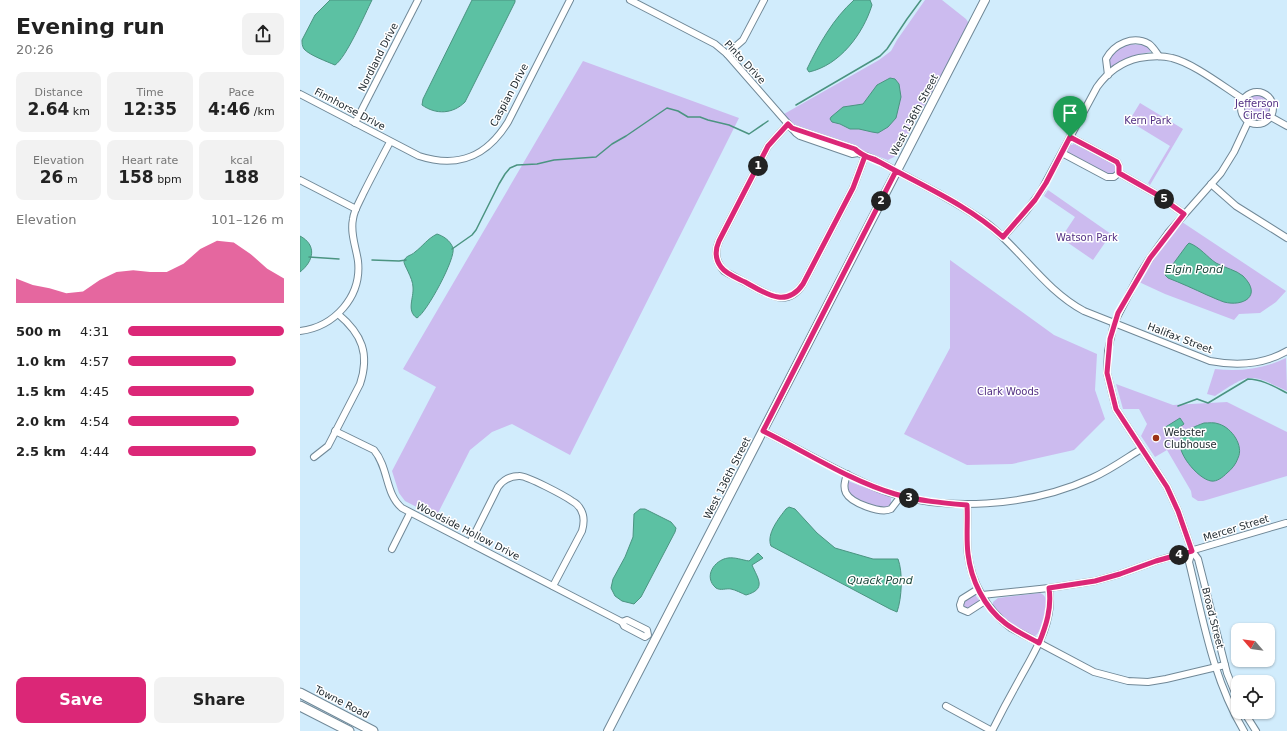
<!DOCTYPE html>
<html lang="en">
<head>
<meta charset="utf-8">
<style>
	:root { --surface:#fff; --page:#f2f2f2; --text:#222; --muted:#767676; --accent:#db2777 }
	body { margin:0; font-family:"DejaVu Sans",sans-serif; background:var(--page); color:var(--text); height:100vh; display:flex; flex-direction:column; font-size:15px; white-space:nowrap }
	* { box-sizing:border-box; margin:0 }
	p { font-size:13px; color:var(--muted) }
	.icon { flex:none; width:22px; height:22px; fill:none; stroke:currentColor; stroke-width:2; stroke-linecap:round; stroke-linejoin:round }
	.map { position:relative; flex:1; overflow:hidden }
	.sheet { display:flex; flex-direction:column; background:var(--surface); width:300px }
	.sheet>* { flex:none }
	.needle { width:26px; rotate:298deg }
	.controls { position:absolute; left:931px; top:623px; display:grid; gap:8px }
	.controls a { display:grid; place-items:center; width:44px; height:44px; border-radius:8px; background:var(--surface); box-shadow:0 1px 3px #0004; font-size:20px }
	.pin { position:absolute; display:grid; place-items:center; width:34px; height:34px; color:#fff; margin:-41px -17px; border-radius:50% 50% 50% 0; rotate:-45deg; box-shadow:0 0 4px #0007 }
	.pin .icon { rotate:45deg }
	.km { position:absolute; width:20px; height:20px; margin:-10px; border-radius:50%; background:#222; color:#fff; font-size:11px; line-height:20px; text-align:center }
	.round { display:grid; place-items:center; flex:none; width:42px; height:42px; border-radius:8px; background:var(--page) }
	.overview { display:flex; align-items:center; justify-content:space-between; height:68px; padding:0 16px }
	h1 { font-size:22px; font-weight:700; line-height:30px }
	.metrics { display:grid; grid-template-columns:repeat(3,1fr); gap:6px; height:68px; padding:4px 16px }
	.metrics div { display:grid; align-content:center; border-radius:8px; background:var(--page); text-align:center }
	.metrics b { font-size:17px; font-weight:700 }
	.metrics small { font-size:11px; font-weight:400 }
	.metrics p { font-size:11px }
	.chart { height:112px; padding:8px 16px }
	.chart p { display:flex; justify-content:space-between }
	.chart svg { width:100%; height:72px; margin-top:4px; fill:var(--accent); opacity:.7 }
	.action { display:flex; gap:8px; margin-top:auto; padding:8px 16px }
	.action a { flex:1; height:46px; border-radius:8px; background:var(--accent); color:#fff; font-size:16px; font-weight:700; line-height:46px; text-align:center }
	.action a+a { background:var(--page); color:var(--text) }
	ul { padding:0 16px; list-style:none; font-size:13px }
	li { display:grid; grid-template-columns:64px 48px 1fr; align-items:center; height:30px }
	li i { height:10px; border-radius:5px; background:var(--accent) }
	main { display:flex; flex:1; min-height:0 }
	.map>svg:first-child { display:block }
	.green { fill:#ccbbef }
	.water { fill:#5cc1a3; stroke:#4b9481 }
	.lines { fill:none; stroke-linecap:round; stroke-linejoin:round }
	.stream { stroke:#4b9481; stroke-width:1.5 }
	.minor-casing { stroke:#708897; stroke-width:8 }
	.tertiary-casing { stroke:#708897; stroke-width:10 }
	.secondary-casing { stroke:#708897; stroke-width:11 }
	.minor { stroke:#fff; stroke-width:6 }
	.tertiary { stroke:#fff; stroke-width:8 }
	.secondary { stroke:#fff; stroke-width:9 }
	.route-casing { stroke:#fff; stroke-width:8 }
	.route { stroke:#db2777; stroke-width:5 }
	.poi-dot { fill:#9b3316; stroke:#fff; stroke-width:1.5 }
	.labels { text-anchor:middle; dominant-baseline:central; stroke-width:3; stroke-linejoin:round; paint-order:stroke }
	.street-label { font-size:10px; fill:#222c32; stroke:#fff }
	.park-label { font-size:10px; fill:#522f83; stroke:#fff }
	.poi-label { font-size:10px; fill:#222c32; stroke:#fff; text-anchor:start }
	.water-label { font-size:11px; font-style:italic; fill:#1b483b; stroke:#fff }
</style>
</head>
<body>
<main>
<section class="sheet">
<div class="overview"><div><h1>Evening run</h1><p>20:26</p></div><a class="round"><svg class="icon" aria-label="share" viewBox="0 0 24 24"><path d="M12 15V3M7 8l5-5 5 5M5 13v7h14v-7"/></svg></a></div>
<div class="metrics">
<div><p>Distance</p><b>2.64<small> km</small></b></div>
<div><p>Time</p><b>12:35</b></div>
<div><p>Pace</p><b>4:46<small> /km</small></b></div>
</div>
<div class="metrics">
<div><p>Elevation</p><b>26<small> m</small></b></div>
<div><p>Heart rate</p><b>158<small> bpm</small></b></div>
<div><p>kcal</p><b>188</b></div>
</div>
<div class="chart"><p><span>Elevation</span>101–126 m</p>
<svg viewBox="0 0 160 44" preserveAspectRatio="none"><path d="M0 44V29L10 33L20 35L30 38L40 37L50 30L60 25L70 24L80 25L90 25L100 20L110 11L120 6L130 7L140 14L150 23L160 29V44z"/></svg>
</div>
<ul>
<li><b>500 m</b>4:31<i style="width:100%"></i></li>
<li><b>1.0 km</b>4:57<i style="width:69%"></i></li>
<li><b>1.5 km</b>4:45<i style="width:81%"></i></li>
<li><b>2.0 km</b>4:54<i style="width:71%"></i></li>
<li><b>2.5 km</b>4:44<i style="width:82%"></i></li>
</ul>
<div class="action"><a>Save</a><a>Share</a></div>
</section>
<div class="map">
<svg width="987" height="731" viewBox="0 0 987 731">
	<rect width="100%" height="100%" fill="#d1ecfc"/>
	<g class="green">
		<path d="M625 0H642L666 19 670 25C646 68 621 110 597 154L594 157 588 160 505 129C497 126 489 122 484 114L579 60 591 51 597 40Z"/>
		<path d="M826 44 844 45 850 49V52C833 55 824 58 810 68 807 55 816 49 826 44Z"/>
		<path d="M283 61 439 118 270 455 212 424 192 432 170 450 136 517 105 501 99 493 92 471 136 387 103 369Z"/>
		<circle cx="957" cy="108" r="13"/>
		<path d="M840 103 883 129 850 185 848 183 870 146 829 121Z"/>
		<path d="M774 144 814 164 816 168 815 173 810 176 768 154V146Z"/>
		<path d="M748 190 811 234 793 260 761 238 775 217 744 196Z"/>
		<path d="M882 222 986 291 976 302 960 313 939 314 934 320 865 294 839 282 855 256Z"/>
		<path d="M650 260 754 335 797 354 795 390 805 419 774 450 712 464 667 465 604 434 650 348Z"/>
		<path d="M986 358 987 391C949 373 950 373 915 396L907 394 915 369C939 372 964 369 986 358Z"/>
		<path d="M816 384 873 405 927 402 987 432V476L903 501H898L892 497 891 491 867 450 855 457 841 436 847 424 839 409H823Z"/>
		<path d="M548 481 588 496 591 498V505L588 508C577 508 554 503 548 492 546 490 547 486 546 483Z"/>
		<path d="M740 593C742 594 743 594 745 597 749 604 742 632 735 636H731L708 621 693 607V602L698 598Z"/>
		<path d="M675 595 679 600 678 603 667 610 662 607 663 601Z"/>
	</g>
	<g class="water">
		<path d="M30 0H72C65 14 46 58 35 65 28 62 9 55 4 49 2 46 2 43 2 40L15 15Z"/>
		<path d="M172 0H215V2L165 102C153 114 136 115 122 105L123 99Z"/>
		<path d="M554 0H570L572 5C563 34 540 65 509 72L507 69C519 44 533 19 554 0Z"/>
		<path d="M590 78 595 79 599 84 601 97 596 118 588 127 578 133 572 132 559 129H550L540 124 532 122 530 119 531 117 543 107 563 104 577 85Z"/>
		<path d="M137 234C143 236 150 240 153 248 156 258 127 312 117 318 106 311 114 298 113 287 113 278 103 264 104 261 106 255 111 256 115 252 123 246 127 239 137 234Z"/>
		<path d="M0 236C17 245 14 261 0 272Z"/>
		<path d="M889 243C900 247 907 257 916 263 925 268 936 270 943 276 963 296 943 307 924 302 918 300 912 297 907 295 894 289 881 283 868 278L865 275 887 245Z"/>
		<path d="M880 418 884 424 868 435 864 428Z"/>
		<path d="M904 423C909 423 914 422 919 424 932 428 944 446 938 458 936 464 932 469 927 473 923 477 917 482 911 481 898 479 874 451 881 437 885 430 896 426 904 423Z"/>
		<path d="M489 507 495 509 517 533 535 548 573 559H598C603 572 602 598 597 612L590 609 471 546C466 534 479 518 486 509Z"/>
		<path d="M340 509H345L371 522 376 528 375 532 341 597 334 604 322 601 315 596 311 588 313 579 325 557 333 537 334 514Z"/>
		<path d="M458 553 463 558 452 565C458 579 467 589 446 595 441 593 436 590 431 589 426 588 421 591 416 588 403 577 414 560 428 558 435 557 442 560 449 561Z"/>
	</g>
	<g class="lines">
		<g class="stream">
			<path d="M496 105 580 56 587 49 607 19 621 0"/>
			<path d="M152 249 172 235 176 230 199 184 205 174 210 168 217 165 237 164 254 160 296 157 312 144 326 136 367 108 378 111 388 117H400L408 120 429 125 449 134 468 121"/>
			<path d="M9 257 39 259"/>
			<path d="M72 260 99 261 106 260"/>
			<path d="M878 406 897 399 908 403 948 379C962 379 975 387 987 393"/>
		</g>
		<g class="minor-casing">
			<g id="minor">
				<path d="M330 0 415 44 427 54 496 133 500 136 552 154 558 153"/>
				<path d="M427 54 443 40 464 0"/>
				<path d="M808 75 806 59C814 44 833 35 849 44 853 47 856 52 859 56"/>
				<circle cx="957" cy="108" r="16"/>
				<path d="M0 94 119 156C159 169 187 156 208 122L270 0"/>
				<path d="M971 117 987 126"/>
				<path d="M55 123 118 0"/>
				<path d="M488 124 468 146 419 241C414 252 416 262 424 271 433 276 443 281 452 286 471 296 488 307 503 284L553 188 565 156"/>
				<path d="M492 128 555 149 558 153 574 159C595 170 617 182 638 193 655 203 672 212 688 224 722 251 745 290 784 311L910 361C937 366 963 365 987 351"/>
				<path d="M762 153 807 177H814L819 173V166L817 162 770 137"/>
				<path d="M819 173 856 194 884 214"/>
				<path d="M0 180 56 209"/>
				<path d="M911 184 936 206 987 238"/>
				<path d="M703 237 727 210 741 191 797 87C807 73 821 62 839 58 850 56 861 55 872 58 893 63 924 87 943 99"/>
				<path d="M0 331C34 327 62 297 58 261 56 247 50 233 53 219 54 210 60 201 63 194 72 176 81 159 90 142"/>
				<path d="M35 431 74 450C89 468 85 494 102 508L322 622"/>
				<path d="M463 431C502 450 539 473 579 489 643 514 731 506 792 478 810 470 825 459 841 449"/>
				<path d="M14 457 28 446 60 384C70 354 62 334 38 314"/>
				<path d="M547 474C545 481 543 487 546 493 551 503 581 514 591 509L601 496"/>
				<path d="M667 505C668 521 666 538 668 555 672 584 687 610 711 628L794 672 828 681 848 682 866 679 925 665"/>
				<path d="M170 543 198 487C203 480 210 476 219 476 226 475 265 496 272 501 276 503 279 506 281 510 285 517 284 524 282 531L253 586"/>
				<path d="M92 549 110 513"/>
				<path d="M892 551 889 562C903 619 913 680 944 731"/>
				<path d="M678 589 662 599 660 605 661 609 668 612 685 601"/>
				<path d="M682 595 749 588 795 581 820 574 856 561 986 523"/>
				<path d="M327 620 347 630 348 635 345 637 324 626 322 622Z"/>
				<path d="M938 700 927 673 898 559 892 551 878 511 867 487 816 409 807 373 808 351 814 323 838 277 850 258 868 233 921 173 934 152 948 122"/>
				<path d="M646 706 692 731"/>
				<path d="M944 712 956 731"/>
				<path d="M692 731C700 715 709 698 718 682 733 654 755 623 749 588"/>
			</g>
		</g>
		<g class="tertiary-casing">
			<path id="tertiary" d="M308 731 685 0"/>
		</g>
		<g class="secondary-casing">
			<g id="secondary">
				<path d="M0 693 73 731"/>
				<path d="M0 706 49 731"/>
			</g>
		</g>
		<use href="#minor" class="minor"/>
		<use href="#tertiary" class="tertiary"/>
		<use href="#secondary" class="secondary"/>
	</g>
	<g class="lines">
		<g class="route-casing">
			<path id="route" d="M770 137 746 183 735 200 703 237C669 206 625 187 585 165 576 160 561 156 555 149L492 128 488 124 468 146 419 241C415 250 415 259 421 267 426 274 437 278 445 282 465 293 486 309 503 284L553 188 565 156 574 159 596 171 463 431C506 452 550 481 595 494 619 501 643 503 667 505 668 521 666 538 668 554 671 580 684 607 705 623 715 631 728 637 739 643 746 626 752 608 749 588L795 581 820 574 856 561 892 551 878 511 867 487 816 409 807 373 810 339 818 313 850 258 884 214 856 194 819 173V166L817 162 770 137"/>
		</g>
		<use href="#route" class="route"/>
	</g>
	<circle class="poi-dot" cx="856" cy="438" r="4"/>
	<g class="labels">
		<g class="street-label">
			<text transform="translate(78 57) rotate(-63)">Nordland Drive</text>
			<text transform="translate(445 62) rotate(47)">Pinto Drive</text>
			<text transform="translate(209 95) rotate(-62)">Caspian Drive</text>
			<text transform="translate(50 109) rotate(28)">Finnhorse Drive</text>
			<text transform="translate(614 115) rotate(-62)">West 136th Street</text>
			<text transform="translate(880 338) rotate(21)">Halifax Street</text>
			<text transform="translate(427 478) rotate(-63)">West 136th Street</text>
			<text transform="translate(936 528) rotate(-17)">Mercer Street</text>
			<text transform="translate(168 531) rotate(27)">Woodside Hollow Drive</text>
			<text transform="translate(913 618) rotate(76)">Broad Street</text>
			<text transform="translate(42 702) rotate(27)">Towne Road</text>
		</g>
		<g class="park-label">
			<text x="957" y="103">Jefferson<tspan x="957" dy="12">Circle</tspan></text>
			<text x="848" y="120">Kern Park</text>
			<text x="787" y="237">Watson Park</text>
			<text x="708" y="391">Clark Woods</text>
		</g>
		<g class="poi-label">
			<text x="864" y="432">Webster<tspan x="864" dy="12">Clubhouse</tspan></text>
		</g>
		<g class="water-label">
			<text x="894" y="269">Elgin Pond</text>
			<text x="580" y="580">Quack Pond</text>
		</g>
	</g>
</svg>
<div class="controls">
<a><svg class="needle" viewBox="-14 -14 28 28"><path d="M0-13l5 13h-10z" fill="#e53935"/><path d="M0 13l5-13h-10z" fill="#767676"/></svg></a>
<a><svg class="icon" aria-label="locate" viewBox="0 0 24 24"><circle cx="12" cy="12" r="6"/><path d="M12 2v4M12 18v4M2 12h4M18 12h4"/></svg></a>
</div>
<div class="pin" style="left:770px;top:137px;background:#1e9e55"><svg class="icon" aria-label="arrive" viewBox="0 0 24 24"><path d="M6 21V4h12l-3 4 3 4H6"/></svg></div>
<b class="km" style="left:458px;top:166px">1</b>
<b class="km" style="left:581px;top:201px">2</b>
<b class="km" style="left:609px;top:498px">3</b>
<b class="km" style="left:879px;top:555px">4</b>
<b class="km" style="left:864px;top:199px">5</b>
</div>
</main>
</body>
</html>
